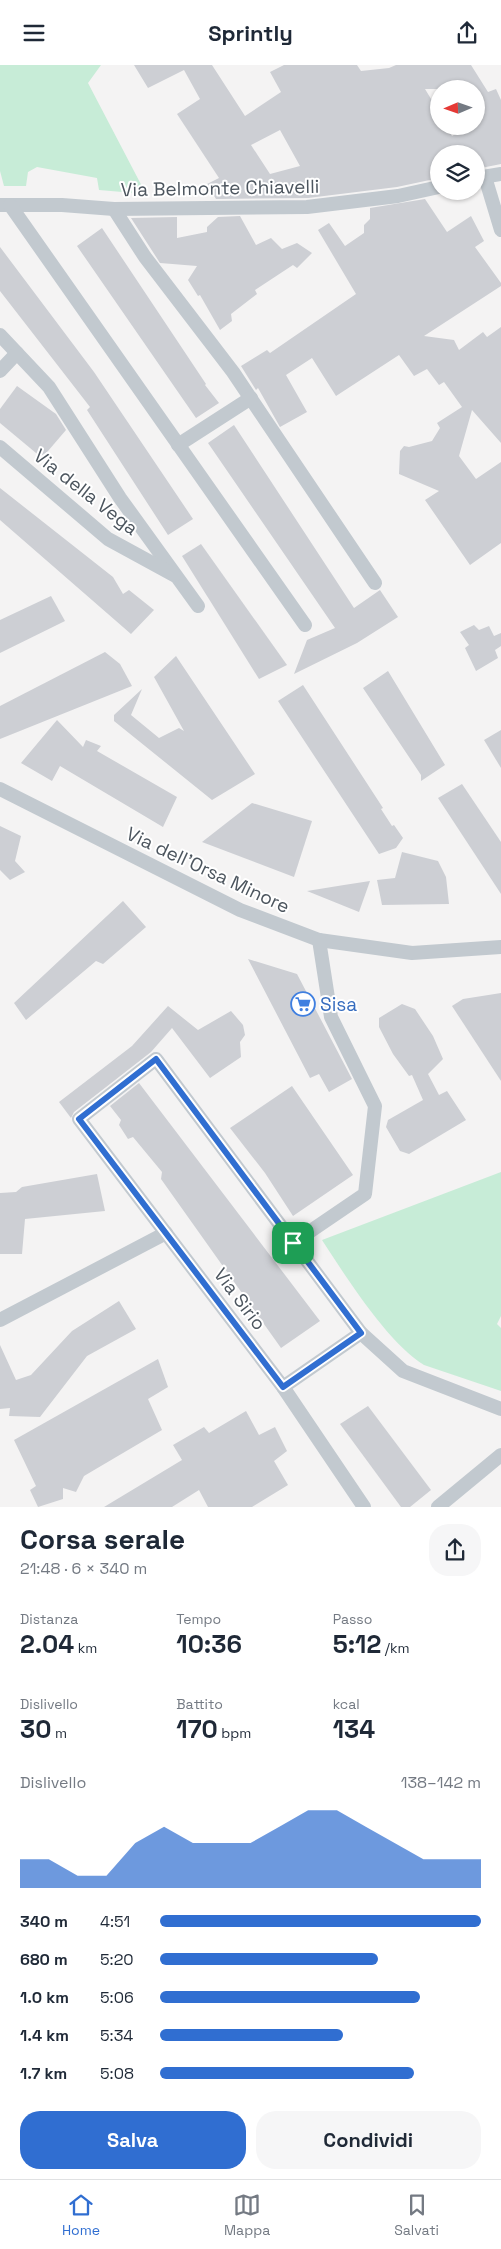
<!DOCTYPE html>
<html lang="it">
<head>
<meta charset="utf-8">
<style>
	:root { --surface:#fff; --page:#f6f6f7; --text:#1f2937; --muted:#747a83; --line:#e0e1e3; --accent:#306ed1 }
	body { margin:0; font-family:"Space Grotesk",sans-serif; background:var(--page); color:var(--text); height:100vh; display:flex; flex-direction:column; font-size:19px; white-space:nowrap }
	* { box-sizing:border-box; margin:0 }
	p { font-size:16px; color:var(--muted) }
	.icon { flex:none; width:28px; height:28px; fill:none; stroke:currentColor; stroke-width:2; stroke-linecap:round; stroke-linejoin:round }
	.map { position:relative; height:1442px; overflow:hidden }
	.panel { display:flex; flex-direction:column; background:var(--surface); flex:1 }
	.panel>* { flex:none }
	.needle { width:32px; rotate:268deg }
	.fabs { position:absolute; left:430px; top:15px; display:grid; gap:10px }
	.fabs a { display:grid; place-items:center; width:55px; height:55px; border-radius:50%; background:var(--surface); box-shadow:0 1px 4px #0004; font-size:25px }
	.pin { position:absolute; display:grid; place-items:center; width:42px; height:42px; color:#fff; margin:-21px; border-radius:10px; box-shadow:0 2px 8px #0006 }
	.round { display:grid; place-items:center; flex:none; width:52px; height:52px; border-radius:20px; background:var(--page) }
	.head { display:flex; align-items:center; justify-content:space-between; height:85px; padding:0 20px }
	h1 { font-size:28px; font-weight:600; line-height:38px }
	.stats { display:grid; grid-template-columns:repeat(3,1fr); gap:8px; height:85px; padding:5px 20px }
	.stats div { display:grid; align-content:center }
	.stats b { font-size:25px; font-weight:600 }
	.stats small { font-size:14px; font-weight:400 }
	.stats p { font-size:14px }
	.chart { height:140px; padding:10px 20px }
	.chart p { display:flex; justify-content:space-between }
	.chart svg { width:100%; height:90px; margin-top:5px; fill:var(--accent); opacity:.7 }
	.cta { display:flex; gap:10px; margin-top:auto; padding:10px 20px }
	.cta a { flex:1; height:58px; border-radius:20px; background:var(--accent); color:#fff; font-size:20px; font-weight:600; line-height:58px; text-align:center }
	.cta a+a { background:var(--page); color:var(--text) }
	ul { padding:0 20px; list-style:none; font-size:16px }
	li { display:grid; grid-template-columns:80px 60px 1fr; align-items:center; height:38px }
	li i { height:12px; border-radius:6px; background:var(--accent) }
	header { display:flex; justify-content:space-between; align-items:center; height:65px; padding:0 20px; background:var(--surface); font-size:22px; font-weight:600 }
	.tabs { display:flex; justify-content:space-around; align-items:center; height:70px; border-top:1px solid var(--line); background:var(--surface); font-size:14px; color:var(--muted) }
	.tabs a { display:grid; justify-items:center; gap:2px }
	.tabs .on { color:var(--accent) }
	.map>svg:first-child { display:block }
	.green { fill:#c7ecd7 }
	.building { fill:#cdcfd4; fill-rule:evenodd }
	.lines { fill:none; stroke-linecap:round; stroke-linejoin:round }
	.minor { stroke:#c2c9cf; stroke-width:14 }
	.route-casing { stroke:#fff; stroke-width:10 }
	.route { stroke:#306ed1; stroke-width:6 }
	.labels { text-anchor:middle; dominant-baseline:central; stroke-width:4; stroke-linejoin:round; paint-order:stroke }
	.street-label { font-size:19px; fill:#4c555e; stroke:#fff }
	.shop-label { font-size:19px; fill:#366cbe; stroke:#fff; text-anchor:start }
</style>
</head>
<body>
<header><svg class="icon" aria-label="menu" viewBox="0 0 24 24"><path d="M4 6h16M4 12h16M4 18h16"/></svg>Sprintly<svg class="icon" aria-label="share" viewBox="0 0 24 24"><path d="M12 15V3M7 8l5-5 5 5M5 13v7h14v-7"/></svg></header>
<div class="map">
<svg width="501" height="1442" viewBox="0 0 501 1442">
	<rect width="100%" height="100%" fill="#f4f3f3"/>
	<g class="green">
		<path d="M0 0H101L88 18 146 129 99 125 97 113 37 102 28 107 26 121H4L0 106Z"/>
		<path d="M501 1107V1251L497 1259 501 1263V1326L424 1300C388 1278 346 1212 322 1175Z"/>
	</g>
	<g class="building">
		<path d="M134 0H212L245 51 281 27 270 7 284 0H357L361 6 389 3 396 0H471L488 27 496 24 501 35V99L476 104V89H439V113L397 122 308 133 216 134 207 119 219 113 177 49 200 34 184 5 148 23ZM425 24H476V61H469L452 71 447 61H439V47ZM280 65 300 101 270 109 251 80Z"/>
		<path d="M425 134 447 167 471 151 484 176 475 182 501 218V221L424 271 454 275 459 285 483 267 487 272 501 262V378L472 345 459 391 476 414 501 397V478L470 500 425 435 439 426 399 409 400 386 404 381 409 382 432 376 440 363 437 358 462 342 444 317 439 320 427 304 414 311 399 290 336 331 312 293 286 310 307 347 280 362 258 323 256 325 241 301 267 285 270 288 356 229 318 165 329 158 345 181 364 168V160L370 154V143Z"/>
		<path d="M240 151 256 180 271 173 282 184 297 178 312 188 297 203 293 200 255 225 257 229 231 249 232 256 220 265 200 230 198 231 188 215 197 201 160 198 131 153 177 152V173L207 167V162L218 152Z"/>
		<path d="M102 163 206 319 205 320 219 338 196 353 77 181Z"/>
		<path d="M0 182 94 307 193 454 168 470 87 345 90 342 0 226Z"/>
		<path d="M17 321 56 349 66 365 42 393 0 358V344Z"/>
		<path d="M234 360 354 543 380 525 398 552 357 578 294 609 307 575 335 563 208 378Z"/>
		<path d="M0 423 113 512 123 529 129 525 154 545 131 569 0 455Z"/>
		<path d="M201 479 287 600 259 614 182 491Z"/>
		<path d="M51 531 65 556 0 588V555Z"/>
		<path d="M474 560 479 565 489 561 494 571 501 568V581L495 585 498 593 476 606 465 583 469 580 460 567Z"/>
		<path d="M105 587 120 599 132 621 0 674V641Z"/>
		<path d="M176 591 255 709 212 735 114 656V650L142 624 131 650 159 673 179 663 184 666 154 612Z"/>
		<path d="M388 606 445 700 421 716V710L363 623Z"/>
		<path d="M303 620 383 743 381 744 392 761 394 760 403 773 396 783 379 789 278 636Z"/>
		<path d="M57 655 83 682 86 675 101 681 97 686 177 732 163 762 60 701 52 716 21 698Z"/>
		<path d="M501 665V703L484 675Z"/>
		<path d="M462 719 501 777V829L438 733Z"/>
		<path d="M252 738 312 756 294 812 202 777Z"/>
		<path d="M0 761 21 771 15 796 25 807 10 815 0 805Z"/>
		<path d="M402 787 438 796 446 812 449 839 382 840 377 815 395 813Z"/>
		<path d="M370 816 359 847 307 826 344 820Z"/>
		<path d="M123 836 146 862 103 899 96 896 26 955 14 938Z"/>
		<path d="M248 894 297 909 352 1014 329 1027 319 1009 310 1013Z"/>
		<path d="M501 928V1016L452 941 463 934Z"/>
		<path d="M402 939 415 944 433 971 443 994 428 1009 439 1030 447 1026 466 1055 409 1089 400 1086 386 1062 388 1055 423 1035 412 1010 409 1011 393 989 379 962V953Z"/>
		<path d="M168 941 198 965 231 946 243 960 245 970 240 977 241 992 210 1013 172 963 151 987 74 1047 71 1053 59 1037 132 981Z"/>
		<path d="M139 1018 320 1256 281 1283 161 1114 162 1107 133 1072 128 1074 119 1060 121 1055 110 1041Z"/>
		<path d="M292 1021 353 1110 293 1151 265 1108 230 1063Z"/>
		<path d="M97 1109 105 1146 25 1154 22 1189H0V1128L16 1127 22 1122Z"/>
		<path d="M119 1236 136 1264 87 1291 40 1352 9 1351 10 1343 0 1344V1280L16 1315 31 1310 72 1266Z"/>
		<path d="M158 1294 168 1322 148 1334 162 1365 84 1411 76 1427 63 1423V1434L38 1442 30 1425 36 1421 14 1375Z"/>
		<path d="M368 1341 431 1425 410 1442H401L340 1359Z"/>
		<path d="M246 1346 259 1370 275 1362 287 1386 274 1396 288 1420 252 1442H208L199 1425 172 1442H104L182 1395 173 1380 204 1362 209 1368Z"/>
	</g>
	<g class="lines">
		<g class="minor">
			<path d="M485 112 501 165"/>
			<path d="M477 113 501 109"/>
			<path d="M0 140H62L114 144 307 142 398 131 439 122"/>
			<path d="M10 140 305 560"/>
			<path d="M114 144 145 192 233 307 375 518"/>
			<path d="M0 270 49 322 120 433 198 541"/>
			<path d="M0 306 17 288"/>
			<path d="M178 380 251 333"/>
			<path d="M0 382 108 474 174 510"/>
			<path d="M0 724 240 845 319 875 412 888 501 882"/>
			<path d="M293 1178 365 1129 375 1041 331 952 319 875"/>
			<path d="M0 1255 166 1168"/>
			<path d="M283 1322 361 1268"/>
			<path d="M364 1442 283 1322 79 1054 156 994 361 1268 403 1306 501 1344"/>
			<path d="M438 1442 501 1390"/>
		</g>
	</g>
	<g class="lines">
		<g class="route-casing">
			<path id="route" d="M156 994 361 1268 283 1322 79 1054Z"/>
		</g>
		<use href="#route" class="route"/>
	</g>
	<defs>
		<g id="supermarket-ring" transform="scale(1.25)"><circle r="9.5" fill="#fff" stroke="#3f7fe0" stroke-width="1.5"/><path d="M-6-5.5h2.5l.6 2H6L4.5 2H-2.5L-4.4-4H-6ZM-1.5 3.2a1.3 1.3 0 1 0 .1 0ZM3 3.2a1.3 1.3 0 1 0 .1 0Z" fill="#3f7fe0"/></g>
	</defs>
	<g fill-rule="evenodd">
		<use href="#supermarket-ring" x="303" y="939"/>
	</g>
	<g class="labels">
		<g class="street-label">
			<text transform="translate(220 123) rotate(-1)">Via Belmonte Chiavelli</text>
			<text transform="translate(86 427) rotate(38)">Via della Vega</text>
			<text transform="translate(208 805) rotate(25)">Via dell'Orsa Minore</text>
			<text transform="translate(240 1234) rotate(53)">Via Sirio</text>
		</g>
		<g class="shop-label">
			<text x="320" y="939">Sisa</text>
		</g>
	</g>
</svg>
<div class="fabs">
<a><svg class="needle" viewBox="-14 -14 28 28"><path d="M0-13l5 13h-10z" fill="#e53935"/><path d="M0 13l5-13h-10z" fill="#747a83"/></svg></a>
<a><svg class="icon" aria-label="layers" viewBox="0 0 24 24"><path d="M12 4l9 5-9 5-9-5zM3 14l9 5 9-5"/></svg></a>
</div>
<div class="pin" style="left:293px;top:1178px;background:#1e9e55"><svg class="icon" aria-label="arrive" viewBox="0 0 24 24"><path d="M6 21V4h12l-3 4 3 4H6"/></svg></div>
</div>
<section class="panel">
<div class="head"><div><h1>Corsa serale</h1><p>21:48 · 6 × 340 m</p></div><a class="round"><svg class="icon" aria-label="share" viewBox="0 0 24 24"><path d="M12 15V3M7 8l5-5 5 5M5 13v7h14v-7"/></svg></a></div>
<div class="stats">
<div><p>Distanza</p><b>2.04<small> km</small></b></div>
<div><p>Tempo</p><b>10:36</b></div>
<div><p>Passo</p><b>5:12<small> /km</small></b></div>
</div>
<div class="stats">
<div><p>Dislivello</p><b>30<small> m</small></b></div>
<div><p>Battito</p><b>170<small> bpm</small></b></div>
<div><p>kcal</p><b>134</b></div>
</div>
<div class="chart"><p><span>Dislivello</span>138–142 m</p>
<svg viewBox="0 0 160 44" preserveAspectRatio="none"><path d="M0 44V30L10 30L20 38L30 38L40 22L50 14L60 22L70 22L80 22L90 14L100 6L110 6L120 14L130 22L140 30L150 30L160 30V44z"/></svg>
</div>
<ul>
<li><b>340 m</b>4:51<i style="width:100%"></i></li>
<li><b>680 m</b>5:20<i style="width:68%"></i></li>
<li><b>1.0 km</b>5:06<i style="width:81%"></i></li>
<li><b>1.4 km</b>5:34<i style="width:57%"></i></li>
<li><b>1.7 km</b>5:08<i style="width:79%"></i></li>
</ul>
<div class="cta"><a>Salva</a><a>Condividi</a></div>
</section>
<nav class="tabs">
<a class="on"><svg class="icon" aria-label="home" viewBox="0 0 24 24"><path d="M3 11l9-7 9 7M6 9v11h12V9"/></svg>Home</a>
<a><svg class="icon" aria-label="map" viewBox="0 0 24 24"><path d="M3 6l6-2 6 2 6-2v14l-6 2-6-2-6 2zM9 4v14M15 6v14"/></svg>Mappa</a>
<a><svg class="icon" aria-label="saved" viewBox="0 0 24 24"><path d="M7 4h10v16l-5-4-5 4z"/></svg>Salvati</a>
</nav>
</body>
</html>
